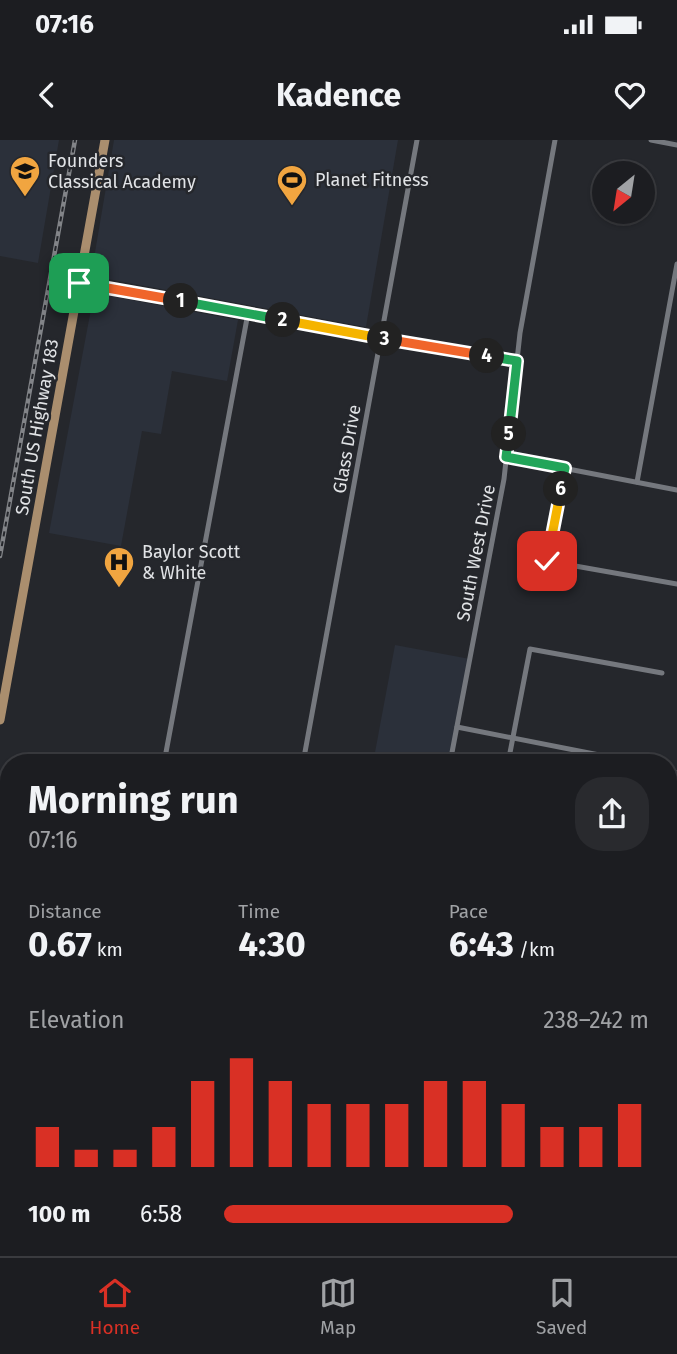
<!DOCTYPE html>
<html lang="en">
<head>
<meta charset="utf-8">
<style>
	:root { --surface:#1c1d21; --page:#292a2e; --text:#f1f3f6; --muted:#a0a2a5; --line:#3a3b3f; --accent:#d93025 }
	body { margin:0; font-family:"Fira Sans",sans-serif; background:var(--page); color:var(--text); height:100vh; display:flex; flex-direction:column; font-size:26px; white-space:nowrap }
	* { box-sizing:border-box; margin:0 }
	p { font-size:23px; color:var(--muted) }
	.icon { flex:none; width:38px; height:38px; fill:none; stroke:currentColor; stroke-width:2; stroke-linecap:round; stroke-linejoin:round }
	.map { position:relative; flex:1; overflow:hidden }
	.details { position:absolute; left:0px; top:614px; width:677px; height:502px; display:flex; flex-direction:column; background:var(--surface); border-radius:28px 28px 0 0; box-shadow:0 2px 5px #0004,0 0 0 2px var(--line) }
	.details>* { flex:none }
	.needle { width:46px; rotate:210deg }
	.tools { position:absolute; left:592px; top:21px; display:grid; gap:14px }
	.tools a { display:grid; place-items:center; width:63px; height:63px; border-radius:50%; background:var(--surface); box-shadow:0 2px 5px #0004,0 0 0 2px var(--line); font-size:35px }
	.pin { position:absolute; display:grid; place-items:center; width:60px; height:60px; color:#fff; margin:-30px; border-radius:14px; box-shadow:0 4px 10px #0006 }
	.km { position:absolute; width:35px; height:35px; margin:-18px; border-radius:50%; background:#222; color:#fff; font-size:19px; line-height:35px; text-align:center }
	.round { display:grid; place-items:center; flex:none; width:74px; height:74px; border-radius:28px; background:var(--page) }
	.head { display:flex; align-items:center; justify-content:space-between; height:119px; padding:0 28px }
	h1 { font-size:38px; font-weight:700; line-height:52px }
	.stats { display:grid; grid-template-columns:repeat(3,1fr); gap:10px; height:119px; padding:7px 28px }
	.stats div { display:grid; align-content:center }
	.stats b { font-size:35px; font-weight:700 }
	.stats small { font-size:19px; font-weight:400 }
	.stats p { font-size:19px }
	.chart { height:196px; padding:14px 28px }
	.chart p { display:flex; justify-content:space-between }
	.chart svg { width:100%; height:126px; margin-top:7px; stroke:var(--accent); stroke-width:6 }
	ul { padding:0 28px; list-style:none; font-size:23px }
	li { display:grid; grid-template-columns:112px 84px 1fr; align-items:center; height:52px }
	li i { height:18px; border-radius:9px; background:var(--accent) }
	.status { display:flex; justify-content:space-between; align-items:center; height:49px; padding:0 35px; background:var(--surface); direction:ltr }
	.status svg { height:19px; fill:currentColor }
	header { display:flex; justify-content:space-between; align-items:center; height:91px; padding:0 28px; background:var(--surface); font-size:32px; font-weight:700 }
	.menu { display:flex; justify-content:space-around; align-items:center; height:98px; border-top:2px solid var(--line); background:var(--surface); font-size:19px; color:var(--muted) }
	.menu a { display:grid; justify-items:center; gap:4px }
	.menu .on { color:var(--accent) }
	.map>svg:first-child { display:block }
	.built { fill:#2b303a }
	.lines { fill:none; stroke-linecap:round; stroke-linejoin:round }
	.stream { stroke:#010550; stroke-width:2 }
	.river { stroke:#010550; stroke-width:12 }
	.street { stroke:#75787e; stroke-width:5 }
	.secondary { stroke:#908376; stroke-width:8 }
	.primary { stroke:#aa8e6e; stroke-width:9 }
	.rail-casing { stroke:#828488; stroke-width:4.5 }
	.rail { stroke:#25272c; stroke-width:2; stroke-dasharray:5; stroke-linecap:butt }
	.split-1-casing { stroke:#fff; stroke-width:14 }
	.split-2-casing { stroke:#fff; stroke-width:14 }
	.split-3-casing { stroke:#fff; stroke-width:14 }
	.split-4-casing { stroke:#fff; stroke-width:14 }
	.split-5-casing { stroke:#fff; stroke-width:14 }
	.split-6-casing { stroke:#fff; stroke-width:14 }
	.split-7-casing { stroke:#fff; stroke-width:14 }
	.split-1 { stroke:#f0652b; stroke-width:9 }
	.split-2 { stroke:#22a559; stroke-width:9 }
	.split-3 { stroke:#f5b400; stroke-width:9 }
	.split-4 { stroke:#f0652b; stroke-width:9 }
	.split-5 { stroke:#22a559; stroke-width:9 }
	.split-6 { stroke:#22a559; stroke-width:9 }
	.split-7 { stroke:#f5b400; stroke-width:9 }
	.labels { text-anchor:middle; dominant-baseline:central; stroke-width:5; stroke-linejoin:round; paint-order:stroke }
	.poi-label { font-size:18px; fill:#e1e3e6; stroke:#25272c; text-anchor:start }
	.street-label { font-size:18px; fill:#e1e3e6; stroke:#25272c }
</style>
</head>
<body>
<div class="status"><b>07:16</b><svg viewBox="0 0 49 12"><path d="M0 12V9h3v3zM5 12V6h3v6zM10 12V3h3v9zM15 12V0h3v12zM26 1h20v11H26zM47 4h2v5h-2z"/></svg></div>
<header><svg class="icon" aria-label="back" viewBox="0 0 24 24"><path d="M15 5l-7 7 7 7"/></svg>Kadence<svg class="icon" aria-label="heart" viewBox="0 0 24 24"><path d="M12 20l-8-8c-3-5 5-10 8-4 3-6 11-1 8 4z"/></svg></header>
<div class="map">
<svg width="677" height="1116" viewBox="0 0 677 1116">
	<rect width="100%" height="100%" fill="#25272c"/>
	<g class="built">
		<path d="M0 0H59L38 123 0 116Z"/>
		<path d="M114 0H398L366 187 91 136Z"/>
		<path d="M94 153 238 180 227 241 172 231 161 294 142 291 121 406 49 393Z"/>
		<path d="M395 505 470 519 450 623H373Z"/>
	</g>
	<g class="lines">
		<path class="stream" d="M668 1005 677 1007"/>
		<g class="river">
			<path d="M668 810 677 807"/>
			<path d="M0 1028 9 1022"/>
		</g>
		<g class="street">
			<path d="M651 0 677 5"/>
			<path d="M79 143 517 221"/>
			<path d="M506 317 677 350"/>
			<path d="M565 328 547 421 677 444"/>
			<path d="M637 342 677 124"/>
			<path d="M457 587 640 623"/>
			<path d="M164 623 248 173"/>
			<path d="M303 623 417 0"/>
			<path d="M450 623 504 339 520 193 555 0"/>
			<path d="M508 623 530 509 662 533"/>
			<path d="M668 630 677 633"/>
			<path d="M668 950 677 952"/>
			<path d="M359 1108 374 1116"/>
			<path d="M256 1116 265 1108"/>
		</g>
		<g class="secondary">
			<path d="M668 729 677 721"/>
			<path d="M0 821 9 823"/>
		</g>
		<path class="primary" d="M0 580 105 0"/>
		<g class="rail-casing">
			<path id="rail" d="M0 416 75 0"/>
		</g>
		<use href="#rail" class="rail"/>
	</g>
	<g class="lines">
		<g class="split-1-casing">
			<path id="split-1" d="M79 143 181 161"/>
		</g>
		<g class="split-2-casing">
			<path id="split-2" d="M181 161 283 180"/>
		</g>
		<g class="split-3-casing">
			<path id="split-3" d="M283 180 385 199"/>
		</g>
		<g class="split-4-casing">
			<path id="split-4" d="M385 199 487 216"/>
		</g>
		<g class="split-5-casing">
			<path id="split-5" d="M487 216 517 221 509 294"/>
		</g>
		<g class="split-6-casing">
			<path id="split-6" d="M509 294 506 317 565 328 561 349"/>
		</g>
		<g class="split-7-casing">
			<path id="split-7" d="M547 421 561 349"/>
		</g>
		<use href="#split-1" class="split-1"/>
		<use href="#split-2" class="split-2"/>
		<use href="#split-3" class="split-3"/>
		<use href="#split-4" class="split-4"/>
		<use href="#split-5" class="split-5"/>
		<use href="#split-6" class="split-6"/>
		<use href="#split-7" class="split-7"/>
	</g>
	<defs>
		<g id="school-pin" transform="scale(1.575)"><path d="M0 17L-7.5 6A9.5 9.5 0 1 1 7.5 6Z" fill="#f1a540" stroke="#25272c"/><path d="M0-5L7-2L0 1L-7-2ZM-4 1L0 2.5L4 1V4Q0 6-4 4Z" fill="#111"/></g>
		<g id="stadium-pin" transform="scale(1.575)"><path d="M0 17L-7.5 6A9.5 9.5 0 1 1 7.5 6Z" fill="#f1a540" stroke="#25272c"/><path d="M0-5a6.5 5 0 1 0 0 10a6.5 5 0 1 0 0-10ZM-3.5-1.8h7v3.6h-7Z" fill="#111"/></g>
		<g id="hospital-pin" transform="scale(1.575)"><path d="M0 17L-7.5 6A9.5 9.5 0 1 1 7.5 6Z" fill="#f1a540" stroke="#25272c"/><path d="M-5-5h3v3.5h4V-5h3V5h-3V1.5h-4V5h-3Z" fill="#111"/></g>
	</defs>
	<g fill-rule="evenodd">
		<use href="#school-pin" x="25" y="31"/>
		<use href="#stadium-pin" x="292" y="40"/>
		<use href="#hospital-pin" x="119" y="422"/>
	</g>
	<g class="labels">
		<g class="poi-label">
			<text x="48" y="21">Founders<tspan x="48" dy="21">Classical Academy</tspan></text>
			<text x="315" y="40">Planet Fitness</text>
			<text x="142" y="412">Baylor Scott<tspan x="142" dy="21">&amp; White</tspan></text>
		</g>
		<g class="street-label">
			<text transform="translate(37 287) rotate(-80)">South US Highway 183</text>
			<text transform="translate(347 309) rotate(-80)">Glass Drive</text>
			<text transform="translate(476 413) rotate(-79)">South West Drive</text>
		</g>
	</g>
</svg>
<div class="tools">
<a><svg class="needle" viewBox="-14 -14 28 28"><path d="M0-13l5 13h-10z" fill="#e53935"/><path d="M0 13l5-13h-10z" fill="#a0a2a5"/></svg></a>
</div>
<div class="pin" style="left:79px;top:143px;background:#1e9e55"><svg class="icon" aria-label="arrive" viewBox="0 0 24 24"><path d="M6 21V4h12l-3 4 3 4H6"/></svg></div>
<div class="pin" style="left:547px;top:421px;background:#d93025"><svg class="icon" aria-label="check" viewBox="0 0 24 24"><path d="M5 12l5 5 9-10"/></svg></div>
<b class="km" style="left:181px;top:161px">1</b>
<b class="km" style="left:283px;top:180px">2</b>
<b class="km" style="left:385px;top:199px">3</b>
<b class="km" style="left:487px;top:216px">4</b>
<b class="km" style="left:509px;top:294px">5</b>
<b class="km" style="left:561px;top:349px">6</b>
<section class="details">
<div class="head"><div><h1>Morning run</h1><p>07:16</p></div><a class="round"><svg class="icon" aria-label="share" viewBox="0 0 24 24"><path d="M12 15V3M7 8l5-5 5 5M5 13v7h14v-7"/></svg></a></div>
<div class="stats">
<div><p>Distance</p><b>0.67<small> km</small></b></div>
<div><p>Time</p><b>4:30</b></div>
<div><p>Pace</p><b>6:43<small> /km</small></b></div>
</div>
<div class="chart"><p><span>Elevation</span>238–242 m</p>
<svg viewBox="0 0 160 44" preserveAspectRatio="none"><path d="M5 44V30M15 44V38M25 44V38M35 44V30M45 44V14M55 44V6M65 44V14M75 44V22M85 44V22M95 44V22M105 44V14M115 44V14M125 44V22M135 44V30M145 44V30M155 44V22"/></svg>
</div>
<ul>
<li><b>100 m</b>6:58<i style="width:68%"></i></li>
</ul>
</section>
</div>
<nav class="menu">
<a class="on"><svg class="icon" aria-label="home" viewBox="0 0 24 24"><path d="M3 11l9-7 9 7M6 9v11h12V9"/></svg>Home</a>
<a><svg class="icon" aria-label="map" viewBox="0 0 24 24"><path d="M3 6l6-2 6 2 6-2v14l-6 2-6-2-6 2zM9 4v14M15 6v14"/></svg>Map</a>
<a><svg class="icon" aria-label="saved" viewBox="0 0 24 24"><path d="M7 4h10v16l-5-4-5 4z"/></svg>Saved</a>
</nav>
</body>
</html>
